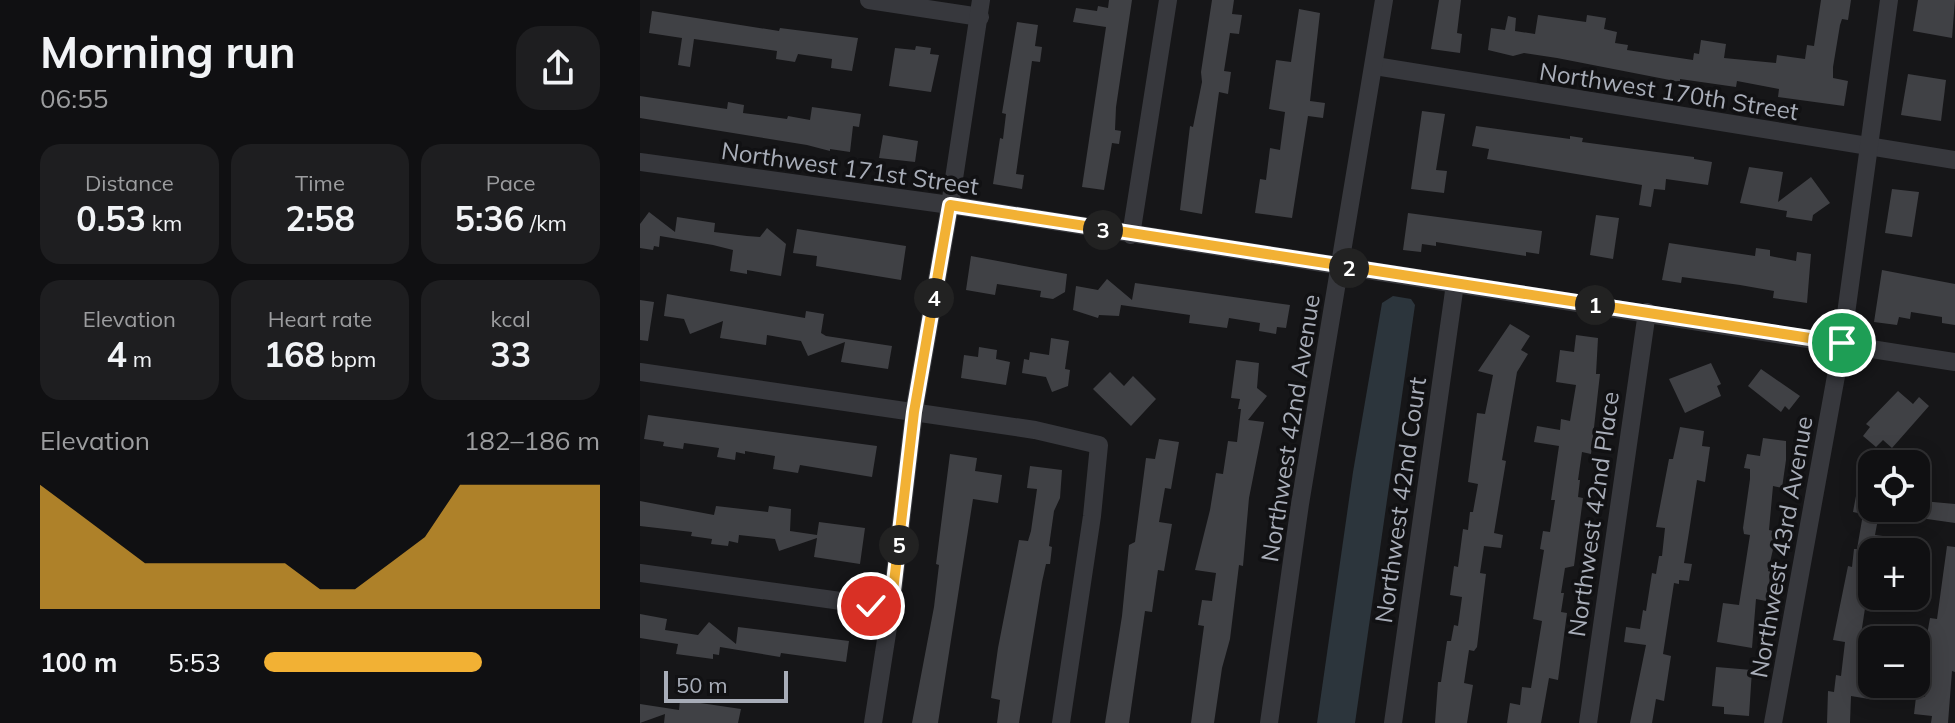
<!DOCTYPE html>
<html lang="en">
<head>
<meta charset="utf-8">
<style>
	:root { --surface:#101012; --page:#1e1e20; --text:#f1f3f6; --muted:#9c9d9f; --line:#303032; --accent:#f2b134 }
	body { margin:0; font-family:Mulish,sans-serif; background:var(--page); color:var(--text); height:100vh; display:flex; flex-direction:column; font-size:30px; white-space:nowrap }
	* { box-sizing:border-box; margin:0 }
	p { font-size:26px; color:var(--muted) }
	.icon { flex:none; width:44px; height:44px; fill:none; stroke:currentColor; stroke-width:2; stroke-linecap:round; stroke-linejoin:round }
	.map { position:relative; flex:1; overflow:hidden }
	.panel { display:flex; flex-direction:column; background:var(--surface); width:640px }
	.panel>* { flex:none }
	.fabs { position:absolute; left:1218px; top:450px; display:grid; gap:16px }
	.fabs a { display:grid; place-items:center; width:72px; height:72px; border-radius:16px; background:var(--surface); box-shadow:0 4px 20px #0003,0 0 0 2px var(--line); font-size:40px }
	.scale { position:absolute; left:24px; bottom:20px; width:124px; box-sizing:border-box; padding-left:8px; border:4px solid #a8adb8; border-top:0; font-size:22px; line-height:28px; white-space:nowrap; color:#a8adb8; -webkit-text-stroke:6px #111113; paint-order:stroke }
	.pin { position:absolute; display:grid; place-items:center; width:68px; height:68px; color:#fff; margin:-34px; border:4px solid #fff; border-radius:50%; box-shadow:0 2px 8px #0007 }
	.km { position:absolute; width:40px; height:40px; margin:-20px; border-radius:50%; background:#222; color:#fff; font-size:22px; line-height:40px; text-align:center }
	.round { display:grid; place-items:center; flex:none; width:84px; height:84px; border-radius:24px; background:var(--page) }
	.summary { display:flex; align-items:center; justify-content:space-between; height:136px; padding:0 40px }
	h1 { font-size:44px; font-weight:700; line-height:60px }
	.metrics { display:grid; grid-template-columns:repeat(3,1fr); gap:12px; height:136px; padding:8px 40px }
	.metrics div { display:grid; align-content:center; border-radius:20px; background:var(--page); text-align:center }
	.metrics b { font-size:34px; font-weight:700 }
	.metrics small { font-size:22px; font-weight:400 }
	.metrics p { font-size:22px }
	.chart { height:224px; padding:16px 40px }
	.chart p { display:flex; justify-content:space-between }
	.chart svg { width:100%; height:144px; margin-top:8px; fill:var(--accent); opacity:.7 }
	ul { padding:0 40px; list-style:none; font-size:26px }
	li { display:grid; grid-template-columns:128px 96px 1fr; align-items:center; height:60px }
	li i { height:20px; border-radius:10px; background:var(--accent) }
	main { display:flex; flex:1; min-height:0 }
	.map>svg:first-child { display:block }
	.water { fill:#2c353c }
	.building { fill:#404145 }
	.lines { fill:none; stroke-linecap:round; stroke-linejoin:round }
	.minor { stroke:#37383d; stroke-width:18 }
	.route-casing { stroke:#fff; stroke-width:16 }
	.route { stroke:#f2b134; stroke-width:10 }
	.labels { text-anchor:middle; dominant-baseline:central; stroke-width:7; stroke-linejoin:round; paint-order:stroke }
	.street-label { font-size:24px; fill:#a8adb8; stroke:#111113 }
</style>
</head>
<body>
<main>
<section class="panel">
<div class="summary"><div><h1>Morning run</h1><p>06:55</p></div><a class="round"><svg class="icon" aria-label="share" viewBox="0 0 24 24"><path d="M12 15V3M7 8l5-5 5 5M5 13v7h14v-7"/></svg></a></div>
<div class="metrics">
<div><p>Distance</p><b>0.53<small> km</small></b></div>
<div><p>Time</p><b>2:58</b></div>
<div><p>Pace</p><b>5:36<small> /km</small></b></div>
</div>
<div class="metrics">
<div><p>Elevation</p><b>4<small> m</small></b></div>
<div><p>Heart rate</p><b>168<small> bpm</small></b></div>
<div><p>kcal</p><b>33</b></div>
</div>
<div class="chart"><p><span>Elevation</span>182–186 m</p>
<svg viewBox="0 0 160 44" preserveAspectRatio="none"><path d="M0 44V6L10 14L20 22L30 30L40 30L50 30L60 30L70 30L80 38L90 38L100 30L110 22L120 6L130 6L140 6L150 6L160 6V44z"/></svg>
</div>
<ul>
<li><b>100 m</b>5:53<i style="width:65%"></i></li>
</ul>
</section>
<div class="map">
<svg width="1315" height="723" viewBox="0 0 1315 723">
	<rect width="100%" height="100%" fill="#161618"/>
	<path class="water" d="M753 296 771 299 775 305 715 723H677L713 472 742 303Z"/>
	<g class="building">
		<path d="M469 0H492L476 107 475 130 481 131 479 144 472 143 464 190 442 187 466 27 433 22 436 8 457 11 458 6 468 8Z"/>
		<path d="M572 0H594L592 14 602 15 599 34 590 33 584 71 591 72 588 94 579 92 562 214 540 210 550 126 553 127 562 82 561 72Z"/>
		<path d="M799 0H821L817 33 822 34 820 53 791 49Z"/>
		<path d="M1181 0H1211L1208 20 1202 19 1200 25 1193 67V78L1208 81 1204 106 1138 97 1139 89 1097 81 1096 87 1040 79V82L917 58 884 53 873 56 848 50 851 28 865 30 868 16 876 18 875 31 895 34 898 15 946 22 947 15 966 18 964 29 977 32 975 43 988 45 987 50 1053 60 1054 53 1059 54 1061 40 1086 44 1084 58 1136 63 1137 55 1165 59 1167 45 1174 46Z"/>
		<path d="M1278 0H1315L1312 38 1273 31Z"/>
		<path d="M659 9 680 13 670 101 685 103 683 118 668 116 652 218 615 213 620 179 626 180 630 148 640 150 645 112 629 109 636 60 651 62Z"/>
		<path d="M12 11 139 31 140 28 218 38 212 71 191 68 192 59 158 54 155 62 136 59 137 51 54 39 50 67 38 65 42 38 9 33Z"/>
		<path d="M377 22 398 25 395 46 402 47 400 62 392 61 376 174 384 175 382 189 353 184 360 138 363 139 366 114 362 113Z"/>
		<path d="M276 46 291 48 290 54 299 55 291 92 249 86 255 48 275 50Z"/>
		<path d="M1268 74 1306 80 1301 121 1261 115Z"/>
		<path d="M0 96 87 109 88 102 104 105 103 113 147 119 148 116 170 120 172 107 221 114 219 127 213 126 210 152 190 149V151L167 145 0 118Z"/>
		<path d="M782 111 805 114 796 170 807 171 804 193 771 189Z"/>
		<path d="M836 126 930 139V136L943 138 942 142 1054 157V159L1072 162 1068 185 1026 179 1025 190 1014 189 1011 207 999 205 1002 185 847 159 849 149 832 146Z"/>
		<path d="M243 135 278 141 275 162 239 158Z"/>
		<path d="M1109 167 1143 172 1138 202 1171 177 1190 203 1173 215 1172 221 1146 217 1147 211 1100 203Z"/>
		<path d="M1252 189 1279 192 1272 237 1245 233Z"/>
		<path d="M9 212 35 232 37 217 75 223 74 232 107 236 120 237 127 228 146 244 141 276 107 270V274L90 271 93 250 73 245 20 236 19 247 14 246 13 250 0 248V224Z"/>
		<path d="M768 213 902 231 899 254 886 252V256L796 242V246L782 244 781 252 763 250Z"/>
		<path d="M956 215 979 218 973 259 950 255Z"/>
		<path d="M157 229 266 246 261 280 176 266 177 256 153 253Z"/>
		<path d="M1029 243 1115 256 1116 248 1130 250V256L1156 261 1157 252 1171 254 1167 303 1133 298 1134 291 1100 285 1042 277 1041 283 1022 280Z"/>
		<path d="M331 256 427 274 425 292 413 299 400 297 401 291 357 284 355 295 326 290Z"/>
		<path d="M1242 270 1315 284V325L1302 323V317L1271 312 1270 319 1259 317 1257 325 1234 322Z"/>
		<path d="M467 279 492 300 495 283 650 305 646 328 637 327 636 334 619 331 620 323 589 318 587 328 549 323 550 315 481 305 479 316 459 315 458 318 433 310 436 286 458 290Z"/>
		<path d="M27 294 165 318 166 311 184 314 181 333 186 336 252 346 248 369 201 362 205 342 168 356 161 341 127 335 126 345 80 338 83 321 50 334 44 319 24 316Z"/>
		<path d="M0 300 14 302 8 341 0 340Z"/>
		<path d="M870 324 890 336 881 350 888 354 877 372 862 460 866 461 854 533 863 535 861 548 844 546 840 573 846 574 837 647 834 651 829 650 824 683 833 685 827 723H795L798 682H801L807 641H811L814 625 818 626 822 597 810 595 814 566 818 567 823 529 828 530 830 512H833L838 484 828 482 837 413 845 414 853 375 838 371Z"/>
		<path d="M936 335 958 338 956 374H960L951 454 942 452 938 480H940L938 497 943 498 934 566 925 568 921 593H924L921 612 927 613 918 680 909 678 901 723H867L870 703 880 705 882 687 891 688 902 621 893 619 904 550 900 549 903 531 910 532 915 500H911L919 446 894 442 897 426 920 430 921 419 930 421 936 385 916 382 920 350 934 352Z"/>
		<path d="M411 338 429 341 425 369 430 370 428 386 412 392 406 377 382 373 384 359 389 360 390 352 409 355Z"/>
		<path d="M339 347 357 350 356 359 370 362 366 385 321 378 324 355 338 357Z"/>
		<path d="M596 360 619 363 617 388 627 396 608 420 624 422 609 498 603 566 599 565 590 639 582 668 574 723H551L564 626 558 625 562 600 572 601 576 573 555 570 570 510 576 473 583 474 588 441 597 442 601 409H598L600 399 591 398Z"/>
		<path d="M1071 363 1081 384 1077 386 1081 396 1045 413 1029 379Z"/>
		<path d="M1121 369 1160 396 1149 410 1145 406 1141 412 1108 386Z"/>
		<path d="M470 372 484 386 493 376 516 399 491 426 453 389Z"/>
		<path d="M1258 391 1273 404 1279 397 1289 406 1252 448 1243 440 1236 447 1223 436 1230 427 1226 424Z"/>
		<path d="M8 415 237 446 232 477 160 465 158 473 133 469 135 456 105 451V454L96 452 95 460 77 457 79 448 44 443 43 449 23 446 24 442 4 439Z"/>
		<path d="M1040 427 1064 431 1062 446 1070 447 1065 482 1057 480 1049 532 1044 563 1052 564 1049 581 1039 580V584L1034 583 1023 654 1031 656 1024 701 1016 699 1012 723H990L1006 645 984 642 986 627 1000 629 1003 610 1006 611 1012 573 1016 574 1019 556H1022L1025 528 1016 527 1029 459H1033Z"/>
		<path d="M1123 438 1146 441V460L1142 488 1133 486 1129 530 1137 532 1128 571 1131 572 1126 601 1116 599 1112 648 1077 642 1083 603 1099 605 1110 535 1104 534 1103 528 1110 479V469L1104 468 1107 454 1120 456Z"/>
		<path d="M519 439 539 442 531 489 525 488 519 522 532 524 524 571 518 570 512 612 505 611 489 723H465L482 616 489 545 495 542 506 458 515 459Z"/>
		<path d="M1224 453H1232V508H1240L1235 535 1243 536 1241 552H1232V582H1229L1217 661 1224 662 1221 681 1231 682 1229 699 1211 696 1210 723H1187L1188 691 1194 692 1196 675 1201 676 1205 642 1193 640 1208 566 1212 567 1214 549H1217L1223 514 1213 512Z"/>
		<path d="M310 454 337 458 335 471 362 475 358 503 333 499 298 723H272L294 607 299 565 296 564Z"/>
		<path d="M390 466 422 470 420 498 414 511 409 546 412 547 410 564H406L402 582 379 723H357L360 700 351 698 358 648 379 540 388 541 391 531 397 489 387 488Z"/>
		<path d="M0 501 74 515 76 506 128 512 129 506 151 509 150 531 177 535 179 522 225 528 220 564 174 557 177 538 139 551 135 539 99 535 98 543 89 541 88 546 71 544 72 539 51 536 52 532 0 526Z"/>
		<path d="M1282 501 1315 504V523L1280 518Z"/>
		<path d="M1307 546 1315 547V672L1312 671 1308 723H1291L1292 716 1274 714 1276 697H1285L1288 667H1285L1287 652H1284L1290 618 1297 619Z"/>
		<path d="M0 614 27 619 25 630 58 635 69 622 96 644 98 627 209 641 206 662 141 653 140 657 80 647 79 655 73 654V659L36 654 38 644 0 638Z"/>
		<path d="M1076 667 1112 670 1109 716 1084 714V707L1072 706Z"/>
		<path d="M40 700 101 709 98 723H24L25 714 0 723V704L39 710Z"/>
	</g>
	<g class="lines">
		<g class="minor">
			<path d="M229 0 340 17"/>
			<path d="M735 66 1315 160"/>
			<path d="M0 162 310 205 1315 362"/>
			<path d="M491 235 528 0"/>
			<path d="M0 372 395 430 459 445 452 516 421 723"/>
			<path d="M0 573 251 608"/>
			<path d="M233 723 251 608 274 412 310 205 341 0"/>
			<path d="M629 723 660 504 744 0"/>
			<path d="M753 723 815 284"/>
			<path d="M948 723 1007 312"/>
			<path d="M1133 723 1202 343 1249 0"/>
		</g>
	</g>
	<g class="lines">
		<g class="route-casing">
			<path id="route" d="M231 606 251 608 274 412 310 205 1202 343"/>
		</g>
		<use href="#route" class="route"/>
	</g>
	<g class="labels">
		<g class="street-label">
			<text transform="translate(1029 91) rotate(9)">Northwest 170th Street</text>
			<text transform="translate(210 168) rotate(8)">Northwest 171st Street</text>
			<text transform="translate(650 428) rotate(-81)">Northwest 42nd Avenue</text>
			<text transform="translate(760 500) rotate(-82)">Northwest 42nd Court</text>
			<text transform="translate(953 514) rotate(-82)">Northwest 42nd Place</text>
			<text transform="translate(1141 547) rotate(-80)">Northwest 43rd Avenue</text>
		</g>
	</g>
</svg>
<div class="fabs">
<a><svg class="icon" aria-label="locate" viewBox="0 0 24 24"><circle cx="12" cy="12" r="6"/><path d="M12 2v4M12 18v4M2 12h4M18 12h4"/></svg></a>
<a>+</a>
<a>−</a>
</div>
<div class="scale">50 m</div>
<div class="pin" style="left:1202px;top:343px;background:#1e9e55"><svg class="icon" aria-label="arrive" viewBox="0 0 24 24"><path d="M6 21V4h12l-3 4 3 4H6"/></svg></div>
<div class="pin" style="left:231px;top:606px;background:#d93025"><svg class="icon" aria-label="check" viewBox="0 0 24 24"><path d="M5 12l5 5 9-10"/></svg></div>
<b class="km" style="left:955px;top:305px">1</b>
<b class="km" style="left:709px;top:268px">2</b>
<b class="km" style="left:463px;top:230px">3</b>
<b class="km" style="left:294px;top:298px">4</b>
<b class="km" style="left:259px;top:545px">5</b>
</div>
</main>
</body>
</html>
